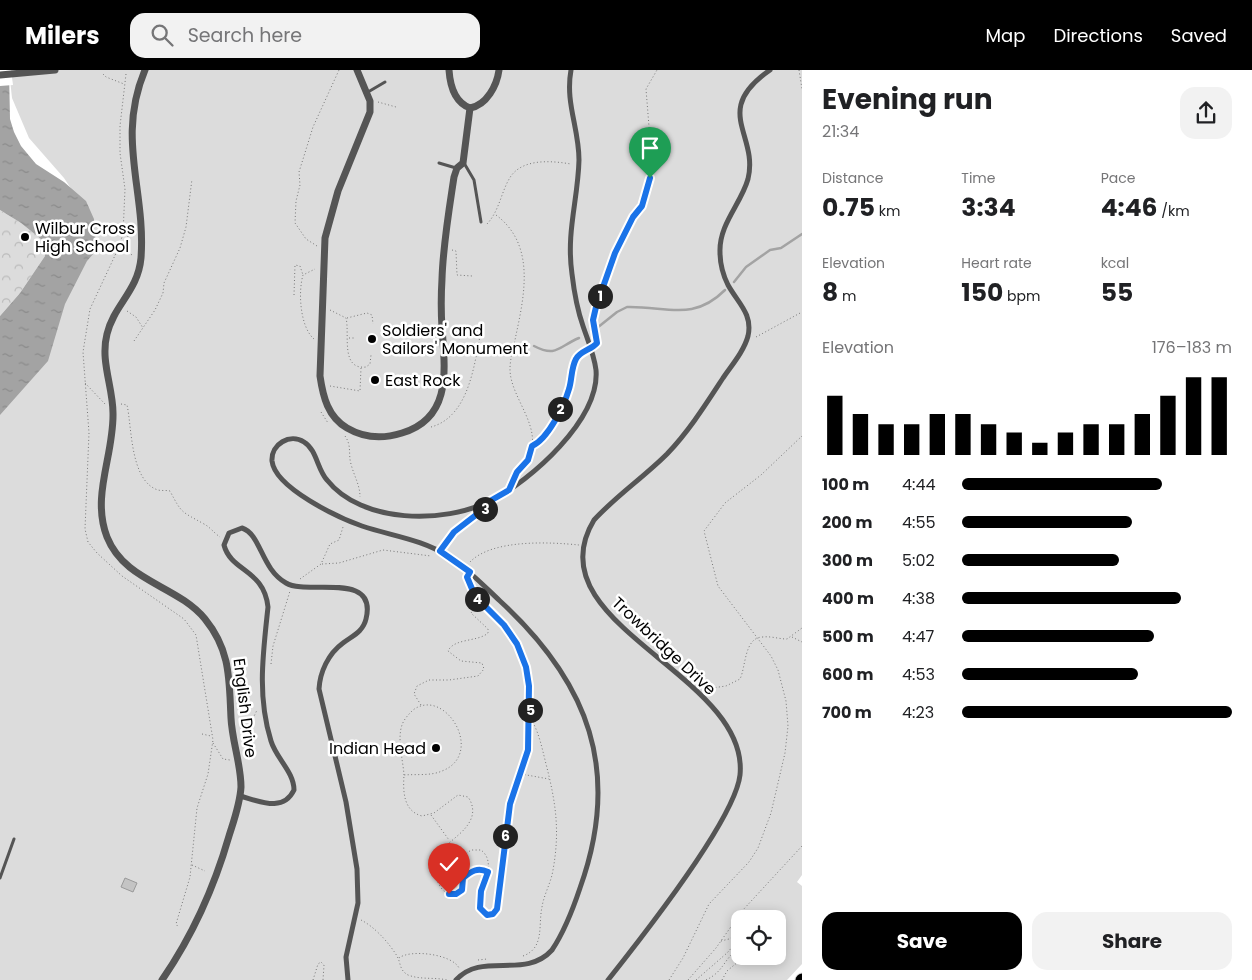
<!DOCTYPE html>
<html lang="en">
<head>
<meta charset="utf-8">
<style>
	:root { --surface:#fff; --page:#f2f2f2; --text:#202124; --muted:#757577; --accent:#000 }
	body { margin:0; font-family:Poppins,sans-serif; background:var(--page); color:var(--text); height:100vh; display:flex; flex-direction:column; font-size:19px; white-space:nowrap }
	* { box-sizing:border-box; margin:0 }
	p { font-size:16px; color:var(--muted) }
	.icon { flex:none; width:28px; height:28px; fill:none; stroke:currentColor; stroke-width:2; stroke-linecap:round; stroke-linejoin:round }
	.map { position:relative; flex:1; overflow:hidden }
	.sheet { display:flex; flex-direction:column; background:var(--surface); width:450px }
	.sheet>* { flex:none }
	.fabs { position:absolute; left:731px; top:840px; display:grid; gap:10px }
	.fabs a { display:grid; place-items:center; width:55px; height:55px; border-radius:10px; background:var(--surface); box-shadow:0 2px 12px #0003; font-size:25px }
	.pin { position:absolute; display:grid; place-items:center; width:42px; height:42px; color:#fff; margin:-51px -21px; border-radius:50% 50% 50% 0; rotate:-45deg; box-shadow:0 0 5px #0007 }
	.pin .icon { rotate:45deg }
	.km { position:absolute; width:25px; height:25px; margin:-12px; border-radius:50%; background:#222; color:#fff; font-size:14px; line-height:25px; text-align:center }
	.round { display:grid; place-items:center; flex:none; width:52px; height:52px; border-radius:15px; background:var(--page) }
	.overview { display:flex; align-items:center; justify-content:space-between; height:85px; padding:0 20px }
	h1 { font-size:28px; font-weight:700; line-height:38px }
	.stats { display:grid; grid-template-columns:repeat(3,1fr); gap:8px; height:85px; padding:5px 20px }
	.stats div { display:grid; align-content:center }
	.stats b { font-size:25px; font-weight:700 }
	.stats small { font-size:14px; font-weight:400 }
	.stats p { font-size:14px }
	.chart { height:140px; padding:10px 20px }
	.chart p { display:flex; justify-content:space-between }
	.chart svg { width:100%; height:90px; margin-top:5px; stroke:var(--accent); stroke-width:6 }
	.cta { display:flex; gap:10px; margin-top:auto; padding:10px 20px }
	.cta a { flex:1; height:58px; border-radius:15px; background:var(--accent); color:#fff; font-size:20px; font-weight:700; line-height:58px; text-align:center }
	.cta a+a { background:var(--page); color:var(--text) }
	ul { padding:0 20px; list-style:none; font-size:16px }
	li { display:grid; grid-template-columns:80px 60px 1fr; align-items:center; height:38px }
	li i { height:12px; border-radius:6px; background:var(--accent) }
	header { display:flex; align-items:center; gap:30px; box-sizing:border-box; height:70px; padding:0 25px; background:var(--accent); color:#fff }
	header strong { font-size:24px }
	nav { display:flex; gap:28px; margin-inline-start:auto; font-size:18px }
	.search { width:350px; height:45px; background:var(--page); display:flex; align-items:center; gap:12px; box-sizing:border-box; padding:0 18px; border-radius:15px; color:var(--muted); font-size:19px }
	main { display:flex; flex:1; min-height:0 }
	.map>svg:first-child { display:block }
	.forest { fill:url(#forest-crowns) }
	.park { fill:#dcdcdc; fill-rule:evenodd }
	.water { fill:url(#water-ripples) }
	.pier { fill:#fff }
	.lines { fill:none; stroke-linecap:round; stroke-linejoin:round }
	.stream { stroke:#a3a3a3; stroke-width:2.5 }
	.building { fill:#c4c4c4; stroke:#999 }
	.primary-casing { stroke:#dbdbdb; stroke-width:13 }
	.path { stroke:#777; stroke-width:1; stroke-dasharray:1 2.5; stroke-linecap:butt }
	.service { stroke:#555; stroke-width:3 }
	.pedestrian { stroke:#555; stroke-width:5 }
	.minor { stroke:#555; stroke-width:7 }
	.primary { stroke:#000; stroke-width:11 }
	.route-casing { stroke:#fff; stroke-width:10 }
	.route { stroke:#1a73e8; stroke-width:6 }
	.poi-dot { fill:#000; stroke:#fff; stroke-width:2 }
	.labels { text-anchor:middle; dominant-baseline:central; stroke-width:5; stroke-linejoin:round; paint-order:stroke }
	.poi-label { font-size:16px; fill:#000; stroke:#fff; text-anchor:start }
	.street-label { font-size:16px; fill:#000; stroke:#fff }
</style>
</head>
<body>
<header>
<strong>Milers</strong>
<div class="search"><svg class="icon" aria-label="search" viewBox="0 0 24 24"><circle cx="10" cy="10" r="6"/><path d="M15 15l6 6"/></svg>Search here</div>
<nav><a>Map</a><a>Directions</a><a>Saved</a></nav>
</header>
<main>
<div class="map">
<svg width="802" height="910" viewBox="0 0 802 910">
	<defs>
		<pattern id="forest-crowns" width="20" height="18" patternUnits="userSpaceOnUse" patternTransform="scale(1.25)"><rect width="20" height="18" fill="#dcdcdc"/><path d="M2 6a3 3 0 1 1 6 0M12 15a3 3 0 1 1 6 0" fill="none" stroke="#bbb"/></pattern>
		<pattern id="water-ripples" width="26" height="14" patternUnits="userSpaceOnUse" patternTransform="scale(1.25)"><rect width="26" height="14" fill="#a3a3a3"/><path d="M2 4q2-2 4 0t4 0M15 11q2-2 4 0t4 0" fill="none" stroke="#8b8b8b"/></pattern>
	</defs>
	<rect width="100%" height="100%" fill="#fff"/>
	<path class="forest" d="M0 140 21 153 42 170 45 186 20 223 0 246Z"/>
	<path class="park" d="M9 0H802V805L797 812 802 816V894L787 910H0V305L80 132 64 108 29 68 12 28ZM740 849H778V886H740Z"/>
	<path class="water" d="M0 0H9L10 49 14 62 21 76 36 94 64 112 86 131 94 149 96 175 94 183 87 191 65 234 48 291 0 345V246L20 223 45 186 42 170 21 153 0 140Z"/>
	<path class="pier" d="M0 0H11L13 15 0 16Z"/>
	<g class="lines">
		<g class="stream">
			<path d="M734 212 746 197 770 180 781 178 802 164"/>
			<path d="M597 258 617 242 627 237C667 236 693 252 725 220"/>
			<path d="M534 276C557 288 559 276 579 268"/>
		</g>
	</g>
	<path class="building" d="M125 808 137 813 133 822 121 817Z"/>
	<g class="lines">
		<g class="primary-casing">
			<path id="primary" d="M801 910 802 909"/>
		</g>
		<g class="path">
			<path d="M799 0 802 19"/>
			<path d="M103 4 106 7 124 14"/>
			<path d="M126 4 120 56V83L125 119 123 164 118 179 90 239 83 282 89 363 85 459 88 472 97 483 122 506 184 549 196 565 213 670 208 704 197 738 190 807 176 854 179 858"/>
			<path d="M378 32 396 37"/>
			<path d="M496 145C535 174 525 223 516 265 514 276 510 288 510 299 510 329 546 359 527 390 524 397 517 401 513 408"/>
			<path d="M487 154C500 140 501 121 511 106 524 88 553 91 571 94"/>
			<path d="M100 172 107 175 115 186"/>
			<path d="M109 174 124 172"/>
			<path d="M317 176 306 169 295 153 296 131 300 115 299 102 313 57 339 0"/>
			<path d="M452 180 456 181 457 205 472 206"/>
			<path d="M132 185C123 178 123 168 133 162"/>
			<path d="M294 225 295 195 300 196 303 205"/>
			<path d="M330 240 346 248C350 264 340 300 366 297L370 294 371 285"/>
			<path d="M127 241 136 247 143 258"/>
			<path d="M347 248 367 243 372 245 373 254"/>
			<path d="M756 267 802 242"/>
			<path d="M349 268H356"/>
			<path d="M314 269C300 257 298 222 303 205L315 199"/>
			<path d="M134 271 155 240 163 223 164 213 180 178 186 157 192 109"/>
			<path d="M597 273 593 250 596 237 615 183 648 120 652 94 646 19 657 0"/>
			<path d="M85 313 105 334"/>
			<path d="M330 316 360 321 361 298"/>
			<path d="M121 334 127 335C132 357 130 411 158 420 162 421 166 420 170 421 182 444 181 441 204 454 210 457 214 463 220 467"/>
			<path d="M321 342 328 353"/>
			<path d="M431 357C468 347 474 297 480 266"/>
			<path d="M345 366C352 376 348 384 351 394 354 406 360 415 360 427"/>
			<path d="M532 376C548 369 566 334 570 317 573 303 571 290 584 281"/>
			<path d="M444 474 454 462 478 444"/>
			<path d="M470 492C492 469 550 472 579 475"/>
			<path d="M322 494 339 493 383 480 431 486"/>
			<path d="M300 509 321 494 330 474 339 470 343 457"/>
			<path d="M792 567 802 572"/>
			<path d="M271 594 273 576 290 521"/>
			<path d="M705 619 726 616 740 609C746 597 744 567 763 567 771 566 779 569 787 569L802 558"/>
			<path d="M421 635 414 624 417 616 429 610H449L478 606 484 599 482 593 461 591 448 581C454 568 478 572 488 563V559L471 543 480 532"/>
			<path d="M202 664 211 666"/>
			<path d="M213 673 223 689 230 690"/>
			<path d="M245 686 249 657 257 640"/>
			<path d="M521 704 549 709"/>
			<path d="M404 705C403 690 397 669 402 655 404 649 409 644 413 640 445 616 486 684 442 701 431 706 416 704 404 705 403 721 403 741 422 746L434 743 458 725 468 727C473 734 474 742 471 749 462 770 434 774 435 802 436 808 438 814 442 819 447 825 453 825 459 823L464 813 461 788 471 780H481C499 794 478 820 480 838L487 845 493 844 497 839 499 827 510 734 528 680 529 616 526 597 517 574 498 548 475 526 468 510"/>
			<path d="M431 745 449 770"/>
			<path d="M192 795 205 801"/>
			<path d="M464 808 478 799 487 802"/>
			<path d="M361 850C375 857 389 873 397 886 401 893 399 900 408 905 421 910 434 907 447 910"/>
			<path d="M778 851 782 852 785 866 778 864"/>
			<path d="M721 871 729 869 740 862"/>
			<path d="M523 886C545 878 538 855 542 837 544 824 551 813 553 800 560 761 556 733 546 694 542 678 539 662 530 647"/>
			<path d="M399 888C410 879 452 884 459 898"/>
			<path d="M478 890 487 889"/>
			<path d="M313 910 318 894 321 892 324 895 323 910"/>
			<path d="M669 910 683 888 709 834 749 792 758 778 771 743 785 683 788 656 786 631 778 600 771 586 718 516 704 461 725 433 761 405 802 366"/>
			<path d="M688 910 716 878 742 841 802 776"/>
			<path d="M696 910 727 883 740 868"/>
			<path d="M706 910C725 901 724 887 740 878"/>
			<path d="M722 910 727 901 745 886"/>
		</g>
		<g class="service">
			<path d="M368 22 385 12"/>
			<path d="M439 93 456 98"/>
			<path d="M464 93 474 110 481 152"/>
			<path d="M0 808 14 769"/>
		</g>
		<g class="pedestrian">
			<path d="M240 726C259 731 283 743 294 720 294 702 276 688 271 671 257 626 263 584 268 537 264 499 231 502 224 475L229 463 242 458C261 464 261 499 286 513 307 526 378 500 366 549 363 562 352 566 343 573 328 584 320 602 319 619L346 732 357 799 358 833 346 887 348 910"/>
			<path d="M456 910C482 881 525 910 552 880 564 862 573 839 580 818 622 701 589 613 500 531 483 515 467 498 448 486 421 469 392 466 362 456 339 448 275 418 272 391 271 374 290 363 304 372 317 380 317 399 327 410 362 454 444 454 490 431 531 411 600 349 596 300 594 284 588 271 583 256 577 239 574 221 572 204 566 162 578 130 579 90 579 58 565 33 571 0"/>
			<path d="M608 910C639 871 735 750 740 705 750 604 531 554 594 450 616 426 644 407 667 384 689 361 706 334 723 308 732 295 744 281 748 266 753 244 738 233 728 215 723 205 720 193 720 182 719 154 741 134 748 109 759 64 711 41 770 0"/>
		</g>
		<g class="minor">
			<path d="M145 0C116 69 146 120 141 188 138 221 114 235 107 264 100 291 113 317 113 343 114 385 91 426 107 467 125 512 177 515 205 549 231 581 229 610 231 648 232 671 241 694 241 717 240 734 234 750 229 766 214 818 193 865 162 910"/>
			<path d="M357 0 370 31V42L338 121 325 168 320 306C323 327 328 347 347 358 364 368 383 369 402 363 452 348 445 300 442 258 441 242 441 225 442 209 443 175 449 140 454 107L457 98 463 93 470 38"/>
			<path d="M449 0C450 15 454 32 470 38 487 35 497 15 499 0"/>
			<path d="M0 5 55 0"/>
		</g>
		<use href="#primary" class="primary"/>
	</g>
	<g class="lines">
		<g class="route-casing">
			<path id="route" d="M449 824H456L462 820 463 808C471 801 478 797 488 802L481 821 480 838 487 845 493 844 497 839 510 734 528 680 529 616 526 597 517 574 504 555 475 526 467 507 470 502 440 481 454 462 485 438 490 431 509 420 517 402 528 390 532 376C548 369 564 336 569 319 572 310 571 298 576 289 580 281 591 280 597 273L593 250 596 237 615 183 633 147 642 136 650 108"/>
		</g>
		<use href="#route" class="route"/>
	</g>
	<g class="poi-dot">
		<circle cx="25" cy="167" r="5"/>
		<circle cx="372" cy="269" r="5"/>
		<circle cx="375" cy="310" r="5"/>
		<circle cx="436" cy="678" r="5"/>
	</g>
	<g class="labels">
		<g class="poi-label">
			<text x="35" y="158">Wilbur Cross<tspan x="35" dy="18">High School</tspan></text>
			<text x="382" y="260">Soldiers' and<tspan x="382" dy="18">Sailors' Monument</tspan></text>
			<text x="385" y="310">East Rock</text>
			<text x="426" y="678" text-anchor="end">Indian Head</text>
		</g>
		<g class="street-label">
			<text transform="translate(664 576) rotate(43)">Trowbridge Drive</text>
			<text transform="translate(245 638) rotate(83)">English Drive</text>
		</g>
	</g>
</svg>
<div class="fabs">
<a><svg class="icon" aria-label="locate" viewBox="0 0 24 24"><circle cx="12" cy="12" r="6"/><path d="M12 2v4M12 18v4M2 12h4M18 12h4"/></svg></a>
</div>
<div class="pin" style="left:650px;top:108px;background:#1e9e55"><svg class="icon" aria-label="arrive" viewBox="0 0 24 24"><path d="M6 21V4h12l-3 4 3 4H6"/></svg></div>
<div class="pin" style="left:449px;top:824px;background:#d93025"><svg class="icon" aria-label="check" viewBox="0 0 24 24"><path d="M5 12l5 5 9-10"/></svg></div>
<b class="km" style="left:600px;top:226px">1</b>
<b class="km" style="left:560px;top:339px">2</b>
<b class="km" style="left:485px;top:439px">3</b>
<b class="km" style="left:477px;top:529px">4</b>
<b class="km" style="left:530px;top:640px">5</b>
<b class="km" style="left:505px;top:766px">6</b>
</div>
<section class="sheet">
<div class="overview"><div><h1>Evening run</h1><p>21:34</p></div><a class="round"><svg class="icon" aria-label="share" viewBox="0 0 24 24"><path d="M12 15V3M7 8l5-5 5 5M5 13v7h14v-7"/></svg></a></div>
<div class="stats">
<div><p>Distance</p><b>0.75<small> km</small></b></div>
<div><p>Time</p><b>3:34</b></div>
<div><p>Pace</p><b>4:46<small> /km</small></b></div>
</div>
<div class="stats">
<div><p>Elevation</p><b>8<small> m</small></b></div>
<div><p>Heart rate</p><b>150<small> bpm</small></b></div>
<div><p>kcal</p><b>55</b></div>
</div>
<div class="chart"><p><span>Elevation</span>176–183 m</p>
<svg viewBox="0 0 160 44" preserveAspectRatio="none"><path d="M5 44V15M15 44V24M25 44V29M35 44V29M45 44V24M55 44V24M65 44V29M75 44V33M85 44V38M95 44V33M105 44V29M115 44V29M125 44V24M135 44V15M145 44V6M155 44V6"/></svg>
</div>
<ul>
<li><b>100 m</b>4:44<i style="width:74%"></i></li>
<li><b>200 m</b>4:55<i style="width:63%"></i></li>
<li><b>300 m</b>5:02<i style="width:58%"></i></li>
<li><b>400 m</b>4:38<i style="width:81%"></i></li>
<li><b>500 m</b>4:47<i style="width:71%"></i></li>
<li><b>600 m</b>4:53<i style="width:65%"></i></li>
<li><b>700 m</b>4:23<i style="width:100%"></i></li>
</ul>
<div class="cta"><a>Save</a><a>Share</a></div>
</section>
</main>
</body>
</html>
